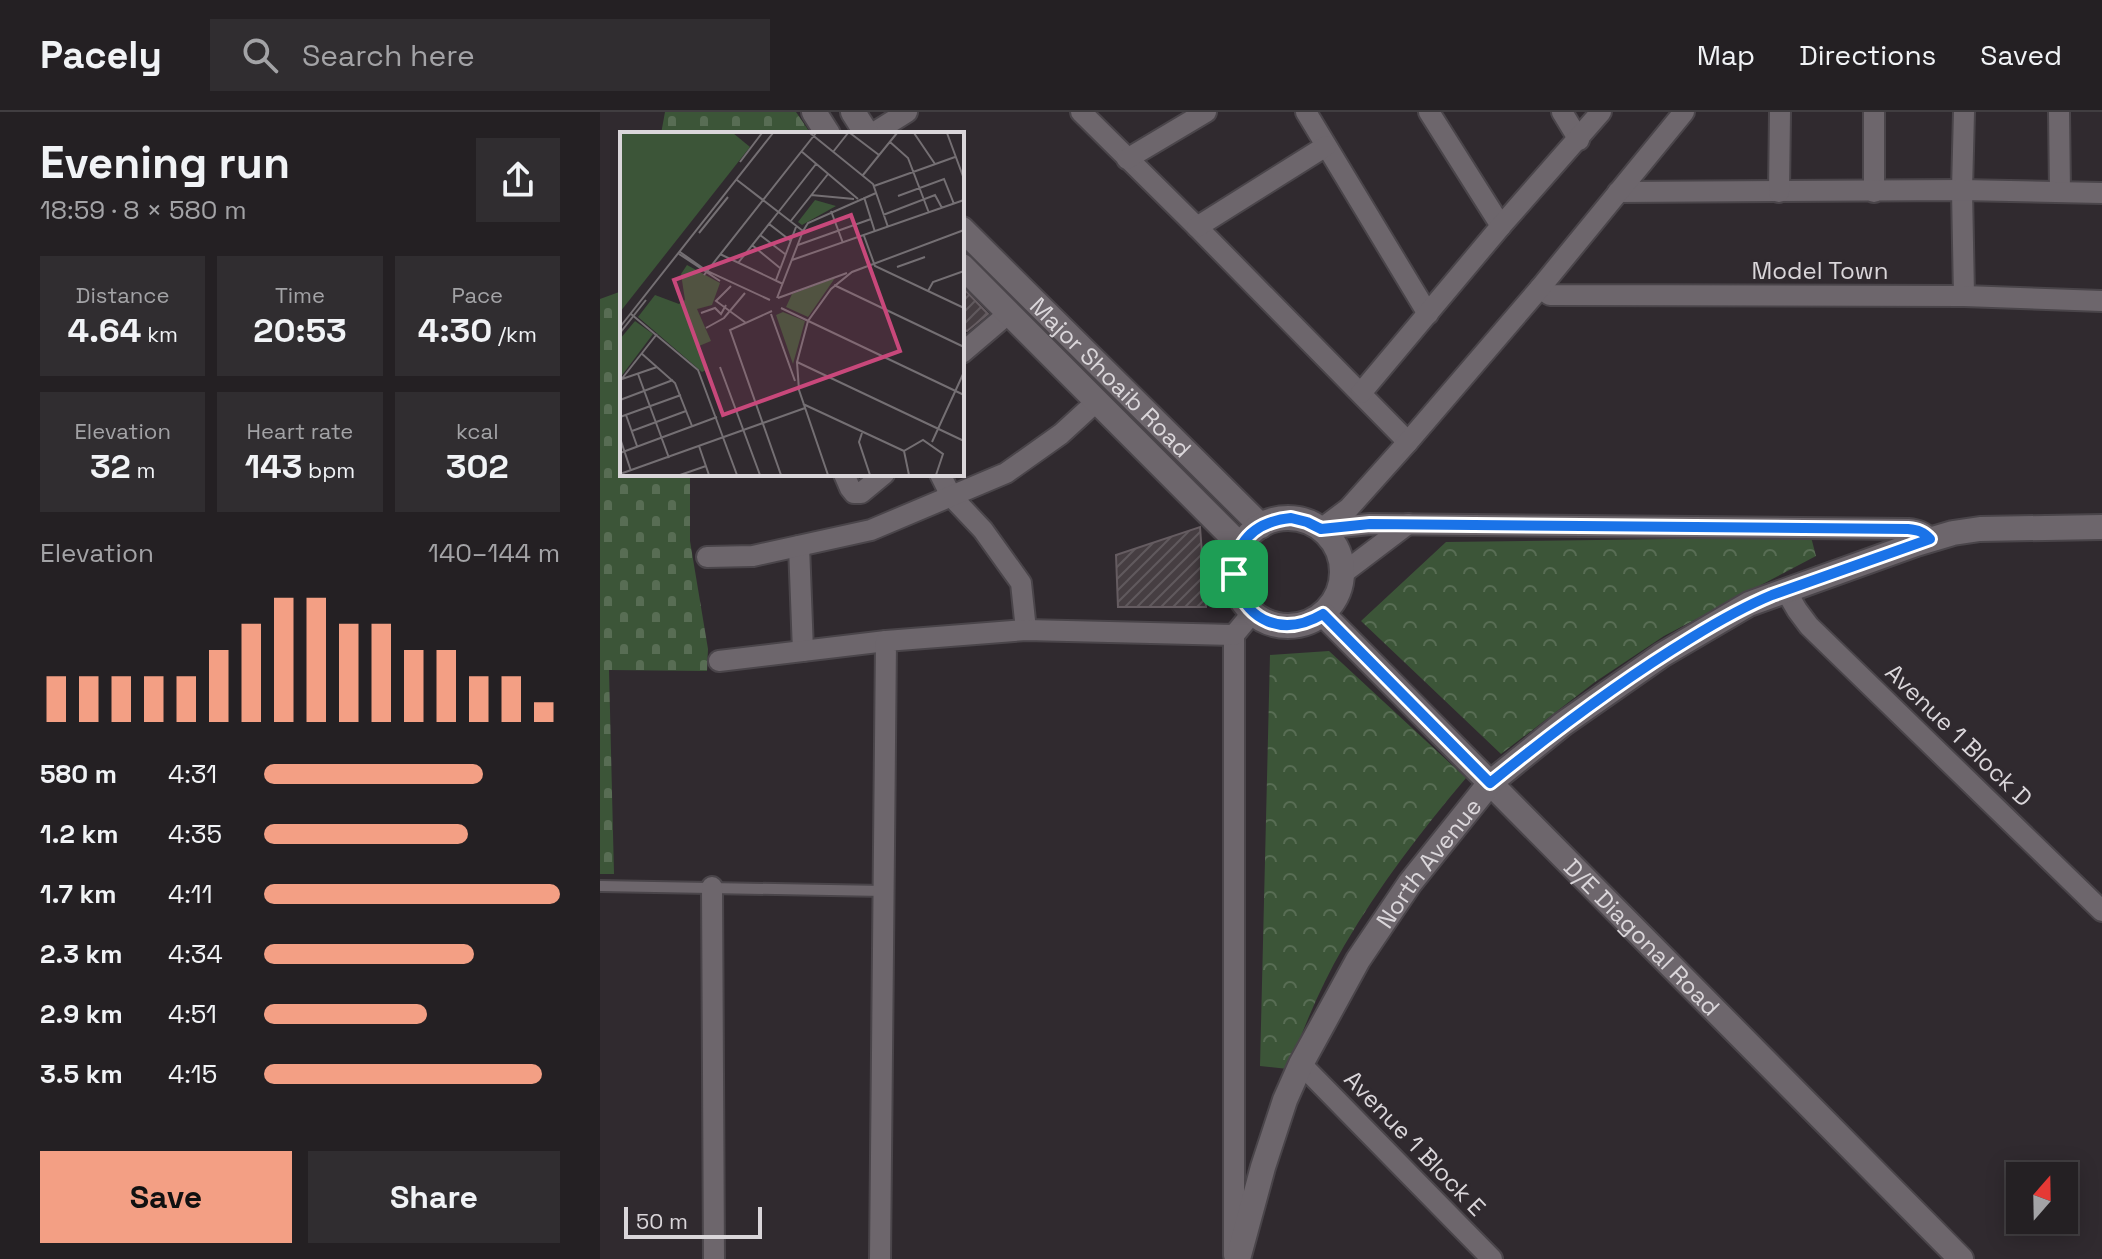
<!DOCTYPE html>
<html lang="en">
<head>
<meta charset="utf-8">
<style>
	:root { --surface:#242023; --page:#302d30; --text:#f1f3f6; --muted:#a3a3a6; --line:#413e41; --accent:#f39f84 }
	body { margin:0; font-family:"Space Grotesk",sans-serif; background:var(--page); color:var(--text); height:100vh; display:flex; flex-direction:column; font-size:30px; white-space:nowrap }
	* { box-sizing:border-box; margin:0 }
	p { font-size:26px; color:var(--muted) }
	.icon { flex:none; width:44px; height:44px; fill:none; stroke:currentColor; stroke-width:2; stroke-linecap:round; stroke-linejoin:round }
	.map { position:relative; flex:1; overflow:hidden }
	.drawer { display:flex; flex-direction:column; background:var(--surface); width:600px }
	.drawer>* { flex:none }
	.needle { width:52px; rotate:20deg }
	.fabs { position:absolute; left:1406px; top:1050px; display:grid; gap:16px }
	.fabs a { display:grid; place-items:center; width:72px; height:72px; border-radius:0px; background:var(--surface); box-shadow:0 4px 20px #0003,0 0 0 2px var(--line); font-size:40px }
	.scale { position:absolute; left:24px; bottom:20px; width:138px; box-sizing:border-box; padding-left:8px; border:4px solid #dad6da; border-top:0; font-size:22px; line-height:28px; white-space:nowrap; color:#dad6da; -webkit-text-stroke:6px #302a2f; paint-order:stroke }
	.pin { position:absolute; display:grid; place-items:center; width:68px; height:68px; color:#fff; margin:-34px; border-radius:16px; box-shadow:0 4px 12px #0006 }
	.round { display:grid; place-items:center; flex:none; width:84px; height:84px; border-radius:0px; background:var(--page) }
	.overview { display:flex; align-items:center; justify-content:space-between; height:136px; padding:0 40px }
	h1 { font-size:44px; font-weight:700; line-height:60px }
	.stats { display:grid; grid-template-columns:repeat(3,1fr); gap:12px; height:136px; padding:8px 40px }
	.stats div { display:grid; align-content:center; border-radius:0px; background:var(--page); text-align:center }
	.stats b { font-size:34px; font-weight:700 }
	.stats small { font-size:22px; font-weight:400 }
	.stats p { font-size:22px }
	.chart { height:224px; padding:16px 40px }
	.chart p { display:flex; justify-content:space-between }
	.chart svg { width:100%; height:144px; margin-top:8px; stroke:var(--accent); stroke-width:6 }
	.action { display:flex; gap:16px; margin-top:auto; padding:16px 40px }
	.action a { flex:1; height:92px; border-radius:0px; background:var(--accent); color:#111; font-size:32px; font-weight:700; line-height:92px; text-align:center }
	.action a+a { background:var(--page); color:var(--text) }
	ul { padding:0 40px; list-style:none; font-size:26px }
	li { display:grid; grid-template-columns:128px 96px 1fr; align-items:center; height:60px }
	li i { height:20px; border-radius:10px; background:var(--accent) }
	header { display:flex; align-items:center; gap:48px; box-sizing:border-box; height:112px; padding:0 40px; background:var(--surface); border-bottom:2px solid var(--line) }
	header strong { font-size:38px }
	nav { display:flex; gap:44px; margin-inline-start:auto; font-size:28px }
	.search { width:560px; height:72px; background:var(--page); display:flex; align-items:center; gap:20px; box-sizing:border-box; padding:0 28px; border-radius:0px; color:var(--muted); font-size:30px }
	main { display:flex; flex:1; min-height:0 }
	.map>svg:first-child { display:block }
	.cemetery { fill:url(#cemetery-stones) }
	.park { fill:url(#park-crowns) }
	.building { fill:url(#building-hatch); stroke:#655c61; stroke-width:2 }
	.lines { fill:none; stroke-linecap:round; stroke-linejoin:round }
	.service-casing { stroke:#4a454a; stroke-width:14 }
	.minor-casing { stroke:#4a454a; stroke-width:24 }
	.tertiary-casing { stroke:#4a454a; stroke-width:28 }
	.service { stroke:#6d666c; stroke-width:10 }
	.minor { stroke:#6d666c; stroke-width:20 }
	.tertiary { stroke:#6d666c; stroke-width:24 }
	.route-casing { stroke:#fff; stroke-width:16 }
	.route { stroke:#1a73e8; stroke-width:10 }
	.labels { text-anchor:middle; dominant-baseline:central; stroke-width:6; stroke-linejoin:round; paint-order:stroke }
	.street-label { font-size:24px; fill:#dad6da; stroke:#302a2f }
	.inset-road { fill:none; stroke:#746f73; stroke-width:2 }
	.view { fill:#c8487b; fill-opacity:0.15; stroke:#c8487b; stroke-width:4 }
	.inset-edge { fill:none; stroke:#dad6da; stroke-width:4 }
</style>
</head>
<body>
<header>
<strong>Pacely</strong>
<div class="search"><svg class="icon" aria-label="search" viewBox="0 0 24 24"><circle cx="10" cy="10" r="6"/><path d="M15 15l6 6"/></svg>Search here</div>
<nav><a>Map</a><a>Directions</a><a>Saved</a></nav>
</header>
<main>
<section class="drawer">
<div class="overview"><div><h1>Evening run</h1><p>18:59 · 8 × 580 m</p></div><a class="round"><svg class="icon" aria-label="share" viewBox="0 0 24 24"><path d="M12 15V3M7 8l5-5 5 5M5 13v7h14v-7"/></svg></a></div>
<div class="stats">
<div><p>Distance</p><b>4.64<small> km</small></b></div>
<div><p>Time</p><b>20:53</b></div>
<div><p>Pace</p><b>4:30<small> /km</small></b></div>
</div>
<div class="stats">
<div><p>Elevation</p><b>32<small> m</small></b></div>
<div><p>Heart rate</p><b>143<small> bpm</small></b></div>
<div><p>kcal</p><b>302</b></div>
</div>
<div class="chart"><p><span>Elevation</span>140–144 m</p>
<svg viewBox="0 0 160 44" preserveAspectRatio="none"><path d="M5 44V30M15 44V30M25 44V30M35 44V30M45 44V30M55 44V22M65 44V14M75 44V6M85 44V6M95 44V14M105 44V14M115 44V22M125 44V22M135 44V30M145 44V30M155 44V38"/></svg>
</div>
<ul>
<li><b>580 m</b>4:31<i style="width:74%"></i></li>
<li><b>1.2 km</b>4:35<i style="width:69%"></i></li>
<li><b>1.7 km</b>4:11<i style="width:100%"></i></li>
<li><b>2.3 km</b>4:34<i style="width:71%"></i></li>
<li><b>2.9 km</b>4:51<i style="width:55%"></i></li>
<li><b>3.5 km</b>4:15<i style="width:94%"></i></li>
</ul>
<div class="action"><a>Save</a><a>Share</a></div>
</section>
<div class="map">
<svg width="1502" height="1147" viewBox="0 0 1502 1147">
	<defs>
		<pattern id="cemetery-stones" width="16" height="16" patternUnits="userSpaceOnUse" patternTransform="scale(2)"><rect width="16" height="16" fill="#3c5538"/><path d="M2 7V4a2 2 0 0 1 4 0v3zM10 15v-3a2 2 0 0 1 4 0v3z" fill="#586d54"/></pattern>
		<pattern id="park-crowns" width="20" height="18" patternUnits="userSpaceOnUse" patternTransform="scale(2)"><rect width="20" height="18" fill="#3c5538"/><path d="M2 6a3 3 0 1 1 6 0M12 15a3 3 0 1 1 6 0" fill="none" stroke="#586d54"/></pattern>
		<pattern id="building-hatch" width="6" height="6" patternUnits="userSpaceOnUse" patternTransform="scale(2)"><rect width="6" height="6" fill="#463e42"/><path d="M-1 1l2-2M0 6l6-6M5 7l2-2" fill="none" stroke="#60595d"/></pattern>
	</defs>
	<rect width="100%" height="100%" fill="#302a2f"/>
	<g class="cemetery">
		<path d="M65 0H196L211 22H61Z"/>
		<path d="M22 179V362H90V429L108 537 107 559 9 558 14 762H0V187Z"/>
	</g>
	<g class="park">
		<path d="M1211 425 1216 444 1064 524 995 570 901 642 761 509 846 430Z"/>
		<path d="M729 539 866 666C821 719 779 774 744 834 721 873 704 915 688 957L660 954 670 543Z"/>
	</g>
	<g class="building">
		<path d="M362 175 388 202 367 219 362 217Z"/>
		<path d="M600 415 606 495H518L516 443Z"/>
	</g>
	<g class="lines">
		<g class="service-casing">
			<path id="service" d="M0 774 284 779"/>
		</g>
		<g class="minor-casing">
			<g id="minor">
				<path d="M481 0 597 115 808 330"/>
				<path d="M706 0 828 202"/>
				<path d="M829 0 901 114"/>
				<path d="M962 0 979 28"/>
				<path d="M1274 0V80"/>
				<path d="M1364 0 1362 78 1364 184"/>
				<path d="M1459 0 1460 80"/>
				<path d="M272 22 307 0"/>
				<path d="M527 47 606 0"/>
				<path d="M1018 80 1362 78 1502 81"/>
				<path d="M1179 80 1180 0"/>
				<path d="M597 115 726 34"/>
				<path d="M940 176 950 183 1364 184 1502 189"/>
				<path d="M362 241 409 201"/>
				<path d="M761 281 901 114 1001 0"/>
				<path d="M244 362 250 376 254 381H261L284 362"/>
				<path d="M340 362 351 384 383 418 421 471 426 518"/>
				<path d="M721 417 770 412 1308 417C1318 418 1324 420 1330 427"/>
				<path d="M721 417 749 396 808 330 940 176 1084 0"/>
				<path d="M199 434 203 539"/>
				<path d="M107 445 153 444 271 418 406 361 461 322 497 289"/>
				<path d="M742 462 808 412"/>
				<path d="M1186 479 1197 498 1209 514 1502 799"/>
				<path d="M119 549 286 529"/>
				<path d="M112 775 114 1147"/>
				<path d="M701 952 892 1147"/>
				<path d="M634 1143V523"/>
				<path d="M280 1147 286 529 426 518 634 523 653 500"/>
			</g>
		</g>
		<g class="tertiary-casing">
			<g id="tertiary">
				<path d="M214 0 228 22"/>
				<path d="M253 0 267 22"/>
				<path id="s1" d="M362 117 661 414"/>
				<path d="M362 154 641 434"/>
				<circle cx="688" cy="460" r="54"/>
				<path id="s2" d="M723 502 1361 1147"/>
				<path id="s3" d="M638 1147 663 1055 685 988 701 952 758 848 810 771 890 671 963 612 1062 543 1149 492 1316 432 1353 421 1380 417 1502 415"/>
			</g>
		</g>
		<use href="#service" class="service"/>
		<use href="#minor" class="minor"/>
		<use href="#tertiary" class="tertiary"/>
	</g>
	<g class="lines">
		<g class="route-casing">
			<path id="route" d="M691 406 707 410 721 417 770 412 1308 417C1318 418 1324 420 1330 427L1172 483C1143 495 1117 510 1091 526 1020 569 954 619 890 671L723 502C638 552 592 416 691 406Z"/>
		</g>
		<use href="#route" class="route"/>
	</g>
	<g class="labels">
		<g class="street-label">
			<text x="1220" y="158">Model Town</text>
			<text stroke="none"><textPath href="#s1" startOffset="210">Major Shoaib Road</textPath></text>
			<text transform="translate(1359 623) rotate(44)">Avenue 1 Block D</text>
			<text stroke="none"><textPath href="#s3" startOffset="444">North Avenue</textPath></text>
			<text stroke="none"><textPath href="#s2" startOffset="454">D/E Diagonal Road</textPath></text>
			<text transform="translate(815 1031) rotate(46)">Avenue 1 Block E</text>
		</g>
	</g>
	<g transform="translate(20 20)">
		<rect width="344" height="344" fill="#302a2f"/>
		<path d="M0 1H113L130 15 0 180Z" fill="#3c5538"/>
		<path d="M67 133 100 151 92 173 77 177 91 209 79 214 88 237 82 240 18 185 35 163 59 172 65 168 61 142Z" fill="#3c5538"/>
		<path d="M195 68 216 74 182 93 178 90ZM215 146 188 185 166 175 172 162ZM163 180 185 189 173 232 156 183Z" fill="#3c5538"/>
		<path d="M15 189 33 202 0 246V207Z" fill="#3c5538"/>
		<path class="inset-road" d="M190 1 253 52 268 95M230 1 259 23M294 1 315 32M327 1 344 47M270 10 288 26 309 81M181 19 238 67M213 20 228 1M120 30 142 1M243 43 277 1M117 48 183 99 157 166M254 54 335 25M191 63 234 67M278 64 324 47 334 72M244 65 255 100M211 79 223 111M263 83 315 63 322 76M170 90 208 42M149 92 196 32M183 99 188 91 256 61M79 101 108 65M140 103 165 122M244 104 255 134 344 176M132 113 160 136M178 113 251 87M60 120 87 139 150 168M59 122 100 149M100 122 163 152M172 128 344 68M118 131 149 92 171 109M277 135 305 125M84 143 196 1M156 148 176 95M214 153 344 215M111 154 96 169 126 191M308 159 313 150 344 139M158 166 227 141M161 176 344 263M152 179 110 198 161 343M81 181 95 176 101 182 106 173M11 182 78 238 117 343M151 182 175 249M0 195 153 1M86 196 104 186 125 161M0 201 26 168M21 221 55 251 72 294M177 230 344 309M100 235 140 343M18 242 49 326M2 247 37 235M0 249 37 202M0 268 53 248M183 272 284 319M6 283 17 314M0 285 61 263M12 299 66 279M242 301 239 310 250 343M0 306 11 339M312 310 344 240M79 314 89 343M0 321 97 285M0 342 185 276M60 343 86 334M208 343 179 258 177 230 188 189 211 157 232 140 344 98M289 343 284 319 303 308 323 322 316 343"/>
		<path class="view" d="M231 83 280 219 103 283 54 148Z"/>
		<rect width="344" height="344" class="inset-edge"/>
	</g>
</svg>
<div class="fabs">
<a><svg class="needle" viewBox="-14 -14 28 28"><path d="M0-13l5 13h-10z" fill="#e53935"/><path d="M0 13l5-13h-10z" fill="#a3a3a6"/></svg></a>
</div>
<div class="scale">50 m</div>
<div class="pin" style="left:634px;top:462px;background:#1e9e55"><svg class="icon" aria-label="arrive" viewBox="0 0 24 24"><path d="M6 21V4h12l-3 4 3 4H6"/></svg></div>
</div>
</main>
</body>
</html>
